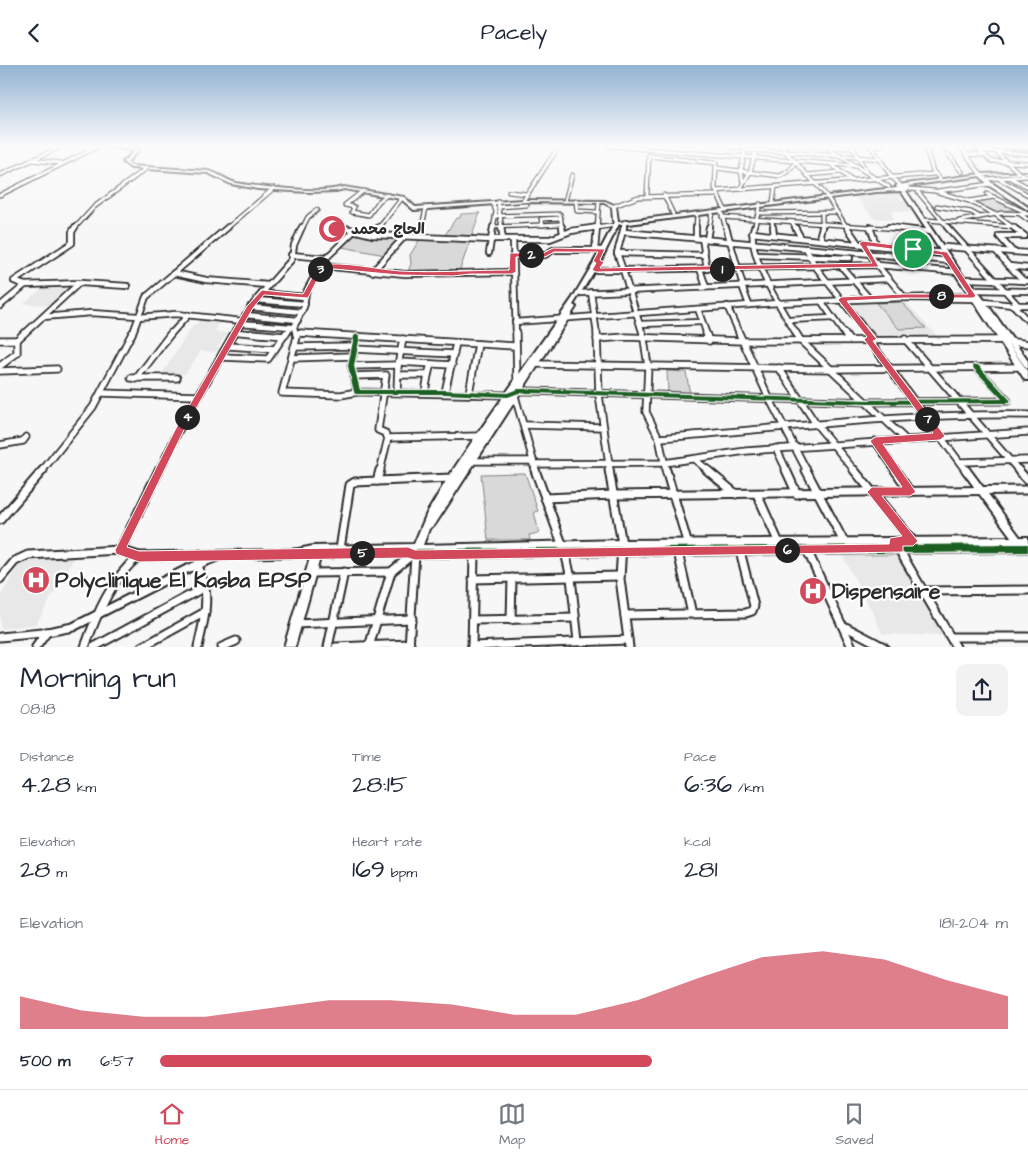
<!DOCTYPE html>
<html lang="en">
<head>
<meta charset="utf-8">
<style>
	:root { --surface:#fff; --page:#f2f2f3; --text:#1f2937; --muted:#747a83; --line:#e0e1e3; --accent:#d1495b }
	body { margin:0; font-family:"Architects Daughter","Playpen Sans Arabic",sans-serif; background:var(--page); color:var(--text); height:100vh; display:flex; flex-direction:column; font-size:19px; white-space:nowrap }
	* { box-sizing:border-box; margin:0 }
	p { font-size:16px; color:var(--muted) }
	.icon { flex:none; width:28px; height:28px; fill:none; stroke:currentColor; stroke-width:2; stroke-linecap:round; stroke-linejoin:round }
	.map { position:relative; height:582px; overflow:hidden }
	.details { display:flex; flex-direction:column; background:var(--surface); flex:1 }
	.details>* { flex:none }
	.pin { position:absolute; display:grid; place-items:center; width:42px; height:42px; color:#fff; margin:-21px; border:2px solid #fff; border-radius:50%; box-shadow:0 1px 5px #0007 }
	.km { position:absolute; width:25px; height:25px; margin:-12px; border-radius:50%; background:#222; color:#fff; font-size:14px; line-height:25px; text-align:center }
	.round { display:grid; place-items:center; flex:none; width:52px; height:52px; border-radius:10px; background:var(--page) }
	.head { display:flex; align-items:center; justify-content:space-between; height:85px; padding:0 20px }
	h1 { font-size:28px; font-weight:600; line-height:38px }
	.stats { display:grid; grid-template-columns:repeat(3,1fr); gap:8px; height:85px; padding:5px 20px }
	.stats div { display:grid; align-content:center }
	.stats b { font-size:25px; font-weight:600 }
	.stats small { font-size:14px; font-weight:400 }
	.stats p { font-size:14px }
	.chart { height:140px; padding:10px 20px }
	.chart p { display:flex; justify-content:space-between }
	.chart svg { width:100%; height:90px; margin-top:5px; fill:var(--accent); opacity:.7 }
	ul { padding:0 20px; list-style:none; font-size:16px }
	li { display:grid; grid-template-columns:80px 60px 1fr; align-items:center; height:38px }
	li i { height:12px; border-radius:6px; background:var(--accent) }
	header { display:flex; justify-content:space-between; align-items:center; height:65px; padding:0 20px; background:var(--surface); font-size:22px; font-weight:600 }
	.dock { display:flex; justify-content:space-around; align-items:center; height:70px; border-top:1px solid var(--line); background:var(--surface); font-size:14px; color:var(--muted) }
	.dock a { display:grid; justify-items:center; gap:2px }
	.dock .selected { color:var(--accent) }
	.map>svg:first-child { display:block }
	.built { fill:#e8e8e8 }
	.green { fill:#d9d9d9; stroke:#828282 }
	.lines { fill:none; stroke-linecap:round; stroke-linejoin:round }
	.street-far3-casing { stroke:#2b2b2b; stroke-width:5.5 }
	.street-far2-casing { stroke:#2b2b2b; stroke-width:8 }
	.street-far1-casing { stroke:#2b2b2b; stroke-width:9 }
	.street-casing { stroke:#2b2b2b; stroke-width:11 }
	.secondary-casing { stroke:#2b2b2b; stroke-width:4 }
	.street-far3 { stroke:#fff; stroke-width:3 }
	.street-far2 { stroke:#fff; stroke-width:4.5 }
	.street-far1 { stroke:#fff; stroke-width:5.5 }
	.street { stroke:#fff; stroke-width:7 }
	.secondary { fill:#fff; fill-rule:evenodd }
	.cycleway-casing { stroke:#fff; stroke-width:3 }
	.cycleway { fill:#1b5e20; fill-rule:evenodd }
	.route { fill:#d1495b; stroke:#fff; fill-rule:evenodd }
	.labels { text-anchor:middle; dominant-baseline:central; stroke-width:4.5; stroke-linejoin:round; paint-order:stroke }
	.far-poi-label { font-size:15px; font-weight:bold; fill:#2b2b2b; stroke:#fff; text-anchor:start }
	.near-poi-label { font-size:21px; font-weight:bold; fill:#2b2b2b; stroke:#fff; text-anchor:start }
</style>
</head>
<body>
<header><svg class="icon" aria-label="back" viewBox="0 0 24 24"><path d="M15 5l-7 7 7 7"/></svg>Pacely<svg class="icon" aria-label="person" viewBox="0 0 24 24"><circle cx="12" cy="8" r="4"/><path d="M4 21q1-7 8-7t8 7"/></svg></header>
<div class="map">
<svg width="1028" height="582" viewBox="0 0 1028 582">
	<rect width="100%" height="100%" fill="#f7f7f7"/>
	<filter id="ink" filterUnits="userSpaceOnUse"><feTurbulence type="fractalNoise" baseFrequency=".02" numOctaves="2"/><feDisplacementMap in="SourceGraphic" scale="10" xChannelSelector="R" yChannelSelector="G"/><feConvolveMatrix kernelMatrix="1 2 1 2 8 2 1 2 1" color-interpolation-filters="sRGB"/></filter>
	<g filter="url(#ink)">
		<g class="built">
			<path d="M880 126 899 128 901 132 899 133 905 137 912 147 891 146 893 155 874 153 854 130Z"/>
			<path d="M46 220H72L50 240 23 239Z"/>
			<path d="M903 234 938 272H874L847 237Z"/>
			<path d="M202 254 222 255 214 267 228 268 218 282 222 284 221 287 201 286 185 309H162L191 263Z"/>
			<path d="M898 489 943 571 882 569 875 552 842 490Z"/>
			<path d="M76 490 36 559 0 564V532L21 497 30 491Z"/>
		</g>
		<g class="green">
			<path d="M783 81H819L829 90 789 87Z"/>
			<path d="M993 133 1015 144 994 148 972 137Z"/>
			<path d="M480 148 459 207 408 206 411 199 410 190 420 174 443 173 456 153H460L461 149Z"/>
			<path d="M359 168 401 172 385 190 342 182 345 177Z"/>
			<path d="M901 237 926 263 899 264 876 238Z"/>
			<path d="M667 306 686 307 690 329 668 328Z"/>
			<path d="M525 408 538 446 534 447 539 468 529 470 530 475H488L481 409Z"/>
		</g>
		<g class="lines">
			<g class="street-far3-casing">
				<g id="street-far3">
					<path d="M608 81 857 101"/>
					<path d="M728 81 745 84"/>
					<path d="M781 81 786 87"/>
					<path d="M852 81 866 106"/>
					<path d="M871 81 891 111 901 121"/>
					<path d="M925 81 933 106 941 115"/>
					<path d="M942 81 962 107"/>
					<path d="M960 81 981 110"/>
					<path d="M976 81 979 85 1028 89"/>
					<path d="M1004 81 1028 83"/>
					<path d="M830 82 829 84 889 122"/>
					<path d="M830 82 854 83"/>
					<path d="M871 82 881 81"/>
					<path d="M745 85 786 87"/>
					<path d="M979 85 991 96 1028 98"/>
					<path d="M995 86 1019 108"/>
					<path d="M966 89 984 90"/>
					<path d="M649 91 716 98"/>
					<path d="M839 91 786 87 826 130 848 164"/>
					<path d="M845 91 879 94"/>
					<path d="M32 95 61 98"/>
					<path d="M831 99 851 115"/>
					<path d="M716 101 715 123 725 145"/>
					<path d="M716 103 780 111 789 106 796 98"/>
					<path d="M0 110 62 81"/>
					<path d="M807 110 841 107"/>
					<path d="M1009 112 1028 122"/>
					<path d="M998 113 1028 130"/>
					<path d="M987 114 1028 111"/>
					<path d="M743 118 741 105 746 81"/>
					<path d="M740 124 750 107 757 81"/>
					<path d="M910 124 935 126 969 136"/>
					<path d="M363 126 345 140 354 142 352 147 369 150 379 136 387 130"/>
					<path d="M716 126 934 109"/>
					<path d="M938 126 990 119"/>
					<path d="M509 127 527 129"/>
					<path d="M918 127 949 164"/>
					<path d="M987 129 1025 147"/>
					<path d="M0 130 99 81"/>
					<path d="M664 130 673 149"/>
					<path d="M647 131 649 90"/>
					<path d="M994 132 969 136 996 150 1015 164"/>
					<path d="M523 136 559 81"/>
					<path d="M565 136 572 110"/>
					<path d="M576 136 577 146 597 147"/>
					<path d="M498 137 502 164"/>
					<path d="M773 137 775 122"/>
					<path d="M493 138 496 147 493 164"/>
					<path d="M614 141 638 132 717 130"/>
					<path d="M937 141 971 147 980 152"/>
					<path d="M498 142 527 140"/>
					<path d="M721 146 726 164"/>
					<path d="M759 148 836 147"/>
					<path d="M1020 149 1028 155"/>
					<path d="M495 151 560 149 562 164"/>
					<path d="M722 152 900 164"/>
					<path d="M927 155 1014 162"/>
					<path d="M772 156 773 164"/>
					<path d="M959 156 1002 148 1028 149"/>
					<path d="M792 157 796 164"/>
					<path d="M543 160 541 154 561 153"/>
					<path d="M335 161 346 164"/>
					<path d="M422 161 426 143"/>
					<path d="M494 162 561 159"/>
					<path d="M74 164 94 142 147 103"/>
					<path d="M226 164 274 123"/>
					<path d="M302 164 308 152 317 145"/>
					<path d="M378 164 402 133"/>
					<path d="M589 164 616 160"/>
					<path d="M597 164 599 137"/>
					<path d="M623 164 625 157"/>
					<path d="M696 164 697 149"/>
					<path d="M709 164 712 147"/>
					<path d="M754 164 760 139"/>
					<path d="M822 164V147"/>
				</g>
			</g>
			<g class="street-far2-casing">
				<g id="street-far2">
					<path d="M341 162 373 170 492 175"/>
					<path d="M501 162 503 174"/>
					<path d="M562 162 563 168"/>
					<path d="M624 162 617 188 623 205 877 200 958 207"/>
					<path d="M726 162 743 221"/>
					<path d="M754 162C745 188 783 247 797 270"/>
					<path d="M773 162 774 170"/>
					<path d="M795 162 801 173"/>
					<path d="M847 162 858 178"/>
					<path d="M870 162 876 179"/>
					<path d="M889 162 930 167"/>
					<path d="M947 162 1018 240"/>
					<path d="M624 167 950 196"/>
					<path d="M752 168 944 188"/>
					<path d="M373 170 379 162"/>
					<path d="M696 173V162"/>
					<path d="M702 173 707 204"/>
					<path d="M493 174H550L571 166 598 162"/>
					<path d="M513 174 516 270"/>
					<path d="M707 174 709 162"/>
					<path d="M822 174 820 169 822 162"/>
					<path d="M863 178 877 200 905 233"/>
					<path d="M945 182 1028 188"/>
					<path d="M806 183 815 201 869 270"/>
					<path d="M595 185 597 162"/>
					<path d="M996 186 1009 201"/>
					<path d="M1013 187 999 171H1025L1013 162"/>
					<path d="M489 188 493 162"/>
					<path d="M617 188 705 190"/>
					<path d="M291 190 325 193"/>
					<path d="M513 190H545L553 185H603"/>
					<path d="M756 190 850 193"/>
					<path d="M321 201 405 209 512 207"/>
					<path d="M841 201 869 233"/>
					<path d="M700 204 706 222"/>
					<path d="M595 205H623L643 270"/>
					<path d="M372 207 404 172"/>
					<path d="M174 208 206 215 268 220"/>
					<path d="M967 214 1028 216"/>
					<path d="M1024 216 1009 201 1028 203"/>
					<path d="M25 220 81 218 127 221"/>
					<path d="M742 221 749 240"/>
					<path d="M975 225 1028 226"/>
					<path d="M591 227 597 270"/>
					<path d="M262 228 305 232"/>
					<path d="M581 228 888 214"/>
					<path d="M976 231 901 233 976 234"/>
					<path d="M256 235 305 239"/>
					<path d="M821 236 845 270"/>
					<path d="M984 237 1013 240 1028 256"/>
					<path d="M1016 240H1028"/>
					<path d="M0 241 25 220 14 216 72 178V167L75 162"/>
					<path d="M727 241 740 270"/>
					<path d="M250 242 302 247"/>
					<path d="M698 244 707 270"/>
					<path d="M245 250 298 255"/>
					<path d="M43 252 91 248 138 251"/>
					<path d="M138 252 176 249 242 256"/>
					<path d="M788 255 833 253"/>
					<path d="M515 257 778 238 901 233"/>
					<path d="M240 258 291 262"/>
					<path d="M640 259 702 257"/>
					<path d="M236 267 267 270"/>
					<path d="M296 268 322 270"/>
					<path d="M23 270 77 220"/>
					<path d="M132 270 146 232 228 162"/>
					<path d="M170 270 188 250"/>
					<path d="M233 270 256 235 292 194 294 180 302 162"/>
					<path d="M286 270 291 262"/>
					<path d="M296 270 294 262 304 242 306 227 322 197 353 167"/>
				</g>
			</g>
			<g class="street-far1-casing">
				<g id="street-far1">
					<path d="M252 268 284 271"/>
					<path d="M296 268 297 272 282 328 341 330 357 327"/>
					<path d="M301 268 514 281"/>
					<path d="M516 268 517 318"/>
					<path d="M597 268 599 330 610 406"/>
					<path d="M643 268 648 301 646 347 659 373 666 406"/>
					<path d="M706 268 709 276"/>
					<path d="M739 268 769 333 807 406"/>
					<path d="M796 268 801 276 904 373"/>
					<path d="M844 268 848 274"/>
					<path d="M868 268 873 274"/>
					<path d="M357 271 351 301 357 327 508 330 518 326H530L868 337 1008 336 976 302"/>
					<path d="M597 274 626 272 743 276 1002 275 1028 279"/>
					<path d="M868 274 966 406"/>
					<path d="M905 274 1019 406"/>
					<path d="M0 275H17L24 268"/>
					<path d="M228 281 275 284"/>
					<path d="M294 282 355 281"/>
					<path d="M354 284 454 289"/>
					<path d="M222 292 268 294 286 268"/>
					<path d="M292 293 353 291"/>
					<path d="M399 297 452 300"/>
					<path d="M534 299 831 304 1021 302"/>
					<path d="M0 301 17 288V275"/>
					<path d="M351 301 398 300"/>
					<path d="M779 303 816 359 855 406"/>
					<path d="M0 306 57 304"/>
					<path d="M398 310H428L431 299"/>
					<path d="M353 311 386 310 378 365 385 368 388 373 380 406"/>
					<path d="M131 313H177"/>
					<path d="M136 314 171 268"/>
					<path d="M397 327 398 300 403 274"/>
					<path d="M425 327 428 310"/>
					<path d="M445 327 456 278"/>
					<path d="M101 328 199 331"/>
					<path d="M469 328 478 279"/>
					<path d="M515 331 536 406"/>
					<path d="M524 360 603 362"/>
					<path d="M388 373 480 371"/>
					<path d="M659 373C782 363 905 348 1028 350"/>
					<path d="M875 376 896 406"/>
					<path d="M0 380 23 376 26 372"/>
					<path d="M776 383 787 406"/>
					<path d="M694 394 709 406"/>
					<path d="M471 396H532"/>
					<path d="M961 397 1028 395"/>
					<path d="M533 399 664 398 746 386 1028 367"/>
					<path d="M42 406 93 342 132 268"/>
					<path d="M159 406 179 365 234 268"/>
				</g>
			</g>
			<g class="street-casing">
				<g id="street">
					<path d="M535 405 565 487 571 513 578 576"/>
					<path d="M609 405 622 479 620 514 629 582"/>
					<path d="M666 405 688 480"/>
					<path d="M707 405 736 429"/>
					<path d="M786 405 797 429"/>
					<path d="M806 405 844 477"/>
					<path d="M854 405 913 476"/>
					<path d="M895 405 910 427"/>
					<path d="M966 405 1020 478"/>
					<path d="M1018 405 1028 416"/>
					<path d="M377 416 452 413"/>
					<path d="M757 429 779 478"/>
					<path d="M545 433 614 430 1028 425"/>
					<path d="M0 455 43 405"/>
					<path d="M898 483 956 582"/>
					<path d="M340 484 350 420 355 417 377 416 380 405"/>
					<path d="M120 485 159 405"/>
					<path d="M807 485 852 582"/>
					<path d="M678 487 692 549"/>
					<path d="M310 508 391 507"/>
					<path d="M0 514 15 496 28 490 120 485 139 491"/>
					<path d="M473 514 620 511"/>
					<path d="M924 526 1028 525"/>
					<path d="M625 550 746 548 752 546 754 541 740 486"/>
					<path d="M473 555 575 553"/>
					<path d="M511 555 512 513"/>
					<path d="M295 559 412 554"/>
					<path d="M842 560 884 582"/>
					<path d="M0 572 42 568 73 562 187 504 222 490"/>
					<path d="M951 572H1028"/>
					<path d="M472 581 628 575"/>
					<path d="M36 582 47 567"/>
					<path d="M85 582C96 551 112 512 139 491L296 488"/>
					<path d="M94 582 205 522"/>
					<path d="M142 582 205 547"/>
					<path d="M198 582C202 563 208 543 205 523 202 508 196 506 200 489"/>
					<path d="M222 582 236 576"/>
					<path d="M328 582 344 507"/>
					<path d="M336 582 410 579"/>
					<path d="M369 582 391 507 413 489"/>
					<path d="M409 582 415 490"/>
					<path d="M472 582 474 489"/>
				</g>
			</g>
			<g class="secondary-casing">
				<path id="secondary" d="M107 81H116L138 84V86L127 97 132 101 208 106C218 108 226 115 236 118 246 120 257 121 267 122 292 124 320 128 344 122L404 132 415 142 523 135 605 136 616 141 618 157H619L876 125 897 123 896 121 898 120 981 109 1028 107V109L985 111 992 118 1028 142V145L988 120 980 111 908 121 912 124 906 126 966 215H970L1028 296V303H1026L1004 272 1028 307V315H1025L901 126 876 127 621 160 619 159 600 197 573 240 576 242 436 458 429 464 423 480 622 475 1028 472V487L418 492 415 491 414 487 336 489 334 492 331 493H320L295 582H284L310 493H307L303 491 296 492 293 491 291 488 293 485 313 481 414 479 427 448 449 411 473 375 548 268 572 234 594 197 615 157 613 156 612 142 604 138 523 137 414 145 401 134 344 124 336 126 309 127 258 124 231 119 208 108 131 103 123 97 134 86Z"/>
			</g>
			<use href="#street-far3" class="street-far3"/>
			<use href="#street-far2" class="street-far2"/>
			<use href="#street-far1" class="street-far1"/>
			<use href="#street" class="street"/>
			<use href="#secondary" class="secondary"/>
			<g class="cycleway-casing">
				<g id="cycleway">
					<path d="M357 269 360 271 354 301 360 325H445L507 328 518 324H530L868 335 1002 334 974 304 973 302 974 300H978L1011 336 1010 338H1008L868 339 530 328H519L508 332 445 329H355L354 327 348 301 354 271Z"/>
					<path d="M1028 479V487L418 492 415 491 414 488 415 485 418 484Z"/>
				</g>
			</g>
			<use href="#cycleway" class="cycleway"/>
		</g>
	</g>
	<linearGradient id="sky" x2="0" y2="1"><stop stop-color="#91b2d2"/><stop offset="0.5" stop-color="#fbfbfb"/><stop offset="1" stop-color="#fbfbfb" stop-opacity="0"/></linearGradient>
	<rect width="1028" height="162" fill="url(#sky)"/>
	<path class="route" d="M863 176 947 187 976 231 973 233H904L847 236 875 272 877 274 873 276 945 371 940 375 883 379 916 427 910 431H882L918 476 913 481H903V487L415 495 408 493 139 497 116 489 115 485 175 365 247 241 262 225 303 229 319 200C344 196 374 204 400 206 437 208 473 205 509 205L510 188H543L553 183 605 184 600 195 604 197 600 203 872 198 859 178ZM867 181 942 190 968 229H904L841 232 838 235 867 272 864 274 865 276 933 368 875 372 870 376 902 422H872L867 427 902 471 890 473 889 479 415 485 408 482 139 486 127 482 184 365 253 243 264 230 308 233 323 203 399 210 453 211 470 209H512L516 207V192H545L554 187H598L593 196 596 198 592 205 596 207 879 202Z"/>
	<defs>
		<g id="mosque-disc" transform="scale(1.4375)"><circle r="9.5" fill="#d1495b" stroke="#fff"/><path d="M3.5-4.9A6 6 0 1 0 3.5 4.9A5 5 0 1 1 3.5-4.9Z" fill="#fff"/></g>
		<g id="hospital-disc" transform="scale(1.4375)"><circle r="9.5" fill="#d1495b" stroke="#fff"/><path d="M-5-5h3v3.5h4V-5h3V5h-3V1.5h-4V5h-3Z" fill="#fff"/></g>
	</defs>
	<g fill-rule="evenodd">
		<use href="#mosque-disc" x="332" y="164"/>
		<use href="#hospital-disc" x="36" y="515"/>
		<use href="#hospital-disc" x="813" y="526"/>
	</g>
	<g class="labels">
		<g class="far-poi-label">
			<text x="351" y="164">الحاج محمد</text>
		</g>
		<g class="near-poi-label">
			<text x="55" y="515">Polyclinique El Kasba EPSP</text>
			<text x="832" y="526">Dispensaire</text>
		</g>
	</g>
</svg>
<div class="pin" style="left:913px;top:184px;background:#1e9e55"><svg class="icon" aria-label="arrive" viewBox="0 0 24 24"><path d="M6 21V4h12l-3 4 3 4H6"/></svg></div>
<b class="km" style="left:722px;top:204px">1</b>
<b class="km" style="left:531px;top:190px">2</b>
<b class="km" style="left:320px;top:204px">3</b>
<b class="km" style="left:187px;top:352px">4</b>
<b class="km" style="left:362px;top:488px">5</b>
<b class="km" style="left:787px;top:485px">6</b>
<b class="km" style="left:927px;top:354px">7</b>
<b class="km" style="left:941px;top:231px">8</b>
</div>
<section class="details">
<div class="head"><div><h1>Morning run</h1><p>08:18</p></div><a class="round"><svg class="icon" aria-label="share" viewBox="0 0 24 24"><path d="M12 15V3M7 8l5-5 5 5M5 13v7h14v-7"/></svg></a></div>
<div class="stats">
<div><p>Distance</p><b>4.28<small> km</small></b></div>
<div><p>Time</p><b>28:15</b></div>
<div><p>Pace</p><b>6:36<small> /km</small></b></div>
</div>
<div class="stats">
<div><p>Elevation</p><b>28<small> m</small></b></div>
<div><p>Heart rate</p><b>169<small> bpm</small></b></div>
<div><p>kcal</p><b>281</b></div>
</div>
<div class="chart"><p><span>Elevation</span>181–204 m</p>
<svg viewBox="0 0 160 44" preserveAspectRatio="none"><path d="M0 44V28L10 35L20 38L30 38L40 34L50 30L60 30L70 32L80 37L90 37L100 30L110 19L120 9L130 6L140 10L150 20L160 28V44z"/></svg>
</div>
<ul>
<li><b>500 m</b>6:57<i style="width:58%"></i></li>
</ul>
</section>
<nav class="dock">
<a class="selected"><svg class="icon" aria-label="home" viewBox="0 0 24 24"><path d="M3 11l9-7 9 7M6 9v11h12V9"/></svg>Home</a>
<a><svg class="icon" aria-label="map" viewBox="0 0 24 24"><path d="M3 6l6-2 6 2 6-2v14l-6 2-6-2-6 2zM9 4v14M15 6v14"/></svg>Map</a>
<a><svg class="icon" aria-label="saved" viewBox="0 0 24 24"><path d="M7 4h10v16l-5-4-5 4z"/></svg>Saved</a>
</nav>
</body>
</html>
